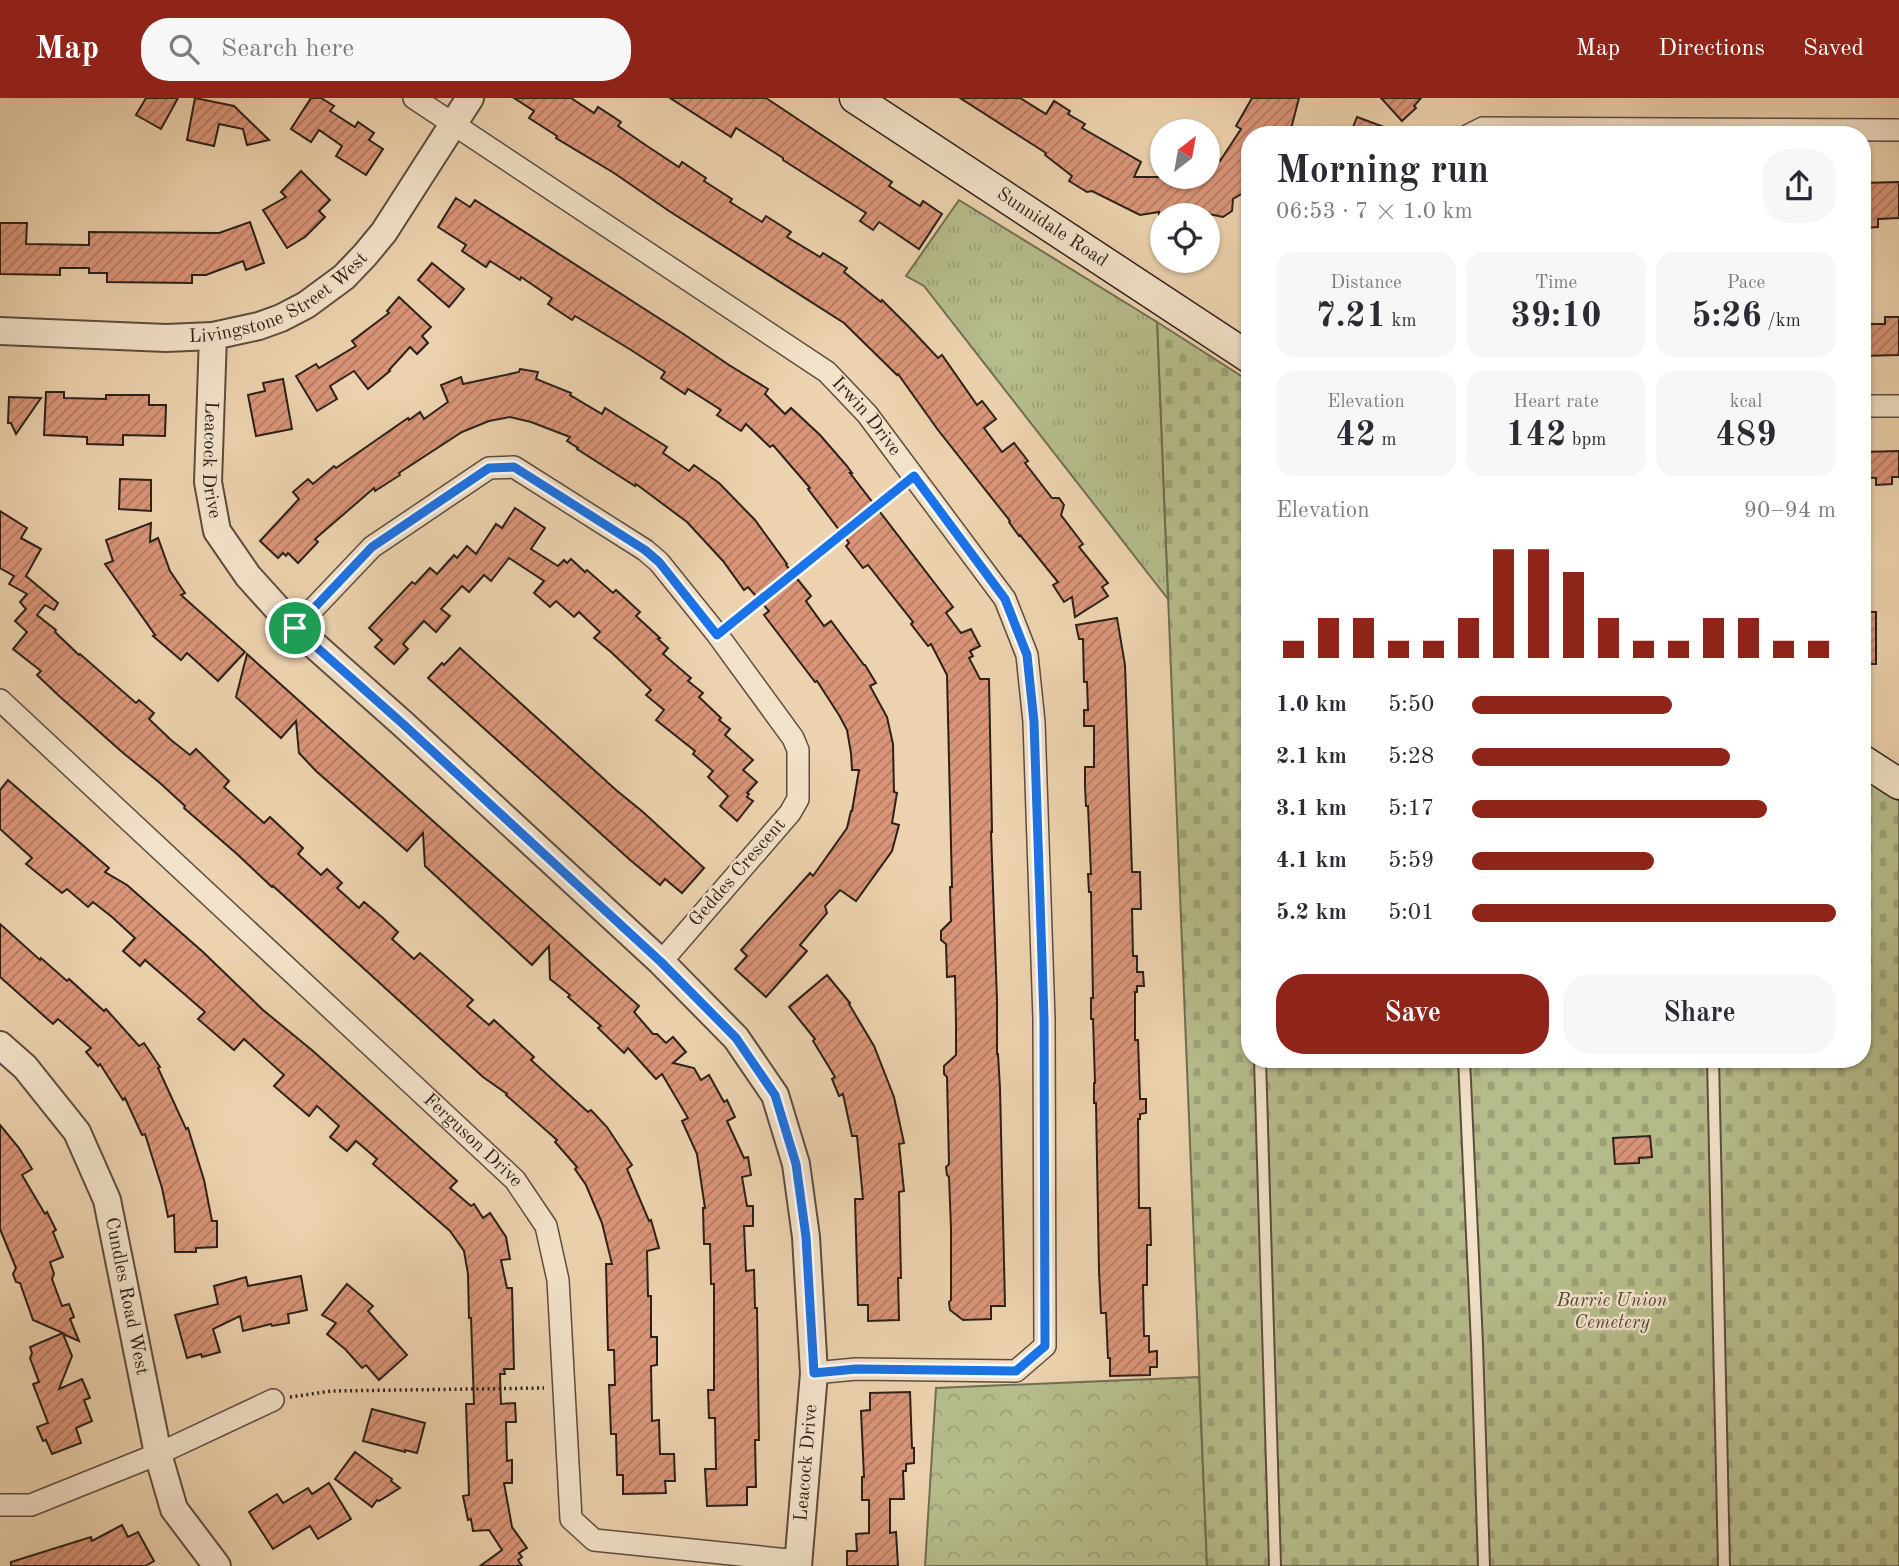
<!DOCTYPE html>
<html lang="en">
<head>
<meta charset="utf-8">
<style>
	:root { --surface:#fff; --page:#f7f7f7; --text:#2b2b33; --muted:#7c7c81; --accent:#8f2418 }
	body { margin:0; font-family:"Old Standard TT",serif; background:var(--page); color:var(--text); height:100vh; display:flex; flex-direction:column; font-size:26px; white-space:nowrap }
	* { box-sizing:border-box; margin:0 }
	p { font-size:23px; color:var(--muted) }
	.icon { flex:none; width:38px; height:38px; fill:none; stroke:currentColor; stroke-width:2; stroke-linecap:round; stroke-linejoin:round }
	.map { position:relative; flex:1; overflow:hidden }
	.side { position:absolute; left:1241px; top:28px; width:630px; height:942px; display:flex; flex-direction:column; background:var(--surface); border-radius:28px; box-shadow:0 2px 5px #0004 }
	.side>* { flex:none }
	.needle { width:46px; rotate:31deg }
	.fabs { position:absolute; left:1150px; top:21px; display:grid; gap:14px }
	.fabs a { display:grid; place-items:center; width:70px; height:70px; border-radius:50%; background:var(--surface); box-shadow:0 2px 5px #0004; font-size:35px }
	.pin { position:absolute; display:grid; place-items:center; width:60px; height:60px; color:#fff; margin:-30px; border:4px solid #fff; border-radius:50%; box-shadow:0 2px 7px #0007 }
	.round { display:grid; place-items:center; flex:none; width:74px; height:74px; border-radius:28px; background:var(--page) }
	.headline { display:flex; align-items:center; justify-content:space-between; height:119px; padding:0 35px }
	h1 { font-size:38px; font-weight:700; line-height:52px }
	.figures { display:grid; grid-template-columns:repeat(3,1fr); gap:10px; height:119px; padding:7px 35px }
	.figures div { display:grid; align-content:center; border-radius:18px; background:var(--page); text-align:center }
	.figures b { font-size:35px; font-weight:700 }
	.figures small { font-size:19px; font-weight:400 }
	.figures p { font-size:19px }
	.chart { height:196px; padding:14px 35px }
	.chart p { display:flex; justify-content:space-between }
	.chart svg { width:100%; height:126px; margin-top:7px; stroke:var(--accent); stroke-width:6 }
	.primary-button { display:flex; gap:14px; margin-top:auto; padding:14px 35px }
	.primary-button a { flex:1; height:80px; border-radius:28px; background:var(--accent); color:#fff; font-size:28px; font-weight:700; line-height:80px; text-align:center }
	.primary-button a+a { background:var(--page); color:var(--text) }
	ul { padding:0 35px; list-style:none; font-size:23px }
	li { display:grid; grid-template-columns:112px 84px 1fr; align-items:center; height:52px }
	li i { height:18px; border-radius:9px; background:var(--accent) }
	header { display:flex; align-items:center; gap:42px; box-sizing:border-box; height:98px; padding:0 35px; background:var(--accent); color:#fff }
	header strong { font-size:33px }
	nav { display:flex; gap:38px; margin-inline-start:auto; font-size:24px }
	.search { width:490px; height:63px; background:var(--page); display:flex; align-items:center; gap:18px; box-sizing:border-box; padding:0 24px; border-radius:28px; color:var(--muted); font-size:26px }
	.map>svg:first-child { display:block }
	.forest { fill:url(#forest-crowns); stroke:#716e52; stroke-width:2 }
	.cemetery { fill:url(#cemetery-stones); stroke:#716e52; stroke-width:2 }
	.park { fill:url(#park-tufts); stroke:#716e52; stroke-width:2 }
	.building { fill:url(#building-hatch); stroke:#2c211a; stroke-width:2 }
	.lines { fill:none; stroke-linecap:round; stroke-linejoin:round }
	.service-casing { stroke:#5c4d3f; stroke-width:14 }
	.minor-casing { stroke:#5c4d3f; stroke-width:24 }
	.tertiary-casing { stroke:#5c4d3f; stroke-width:30 }
	.secondary-casing { stroke:#2c211a; stroke-width:33 }
	.path { stroke:#2c211a; stroke-width:3.5; stroke-dasharray:2 3.5; stroke-linecap:butt }
	.service { stroke:#f3e2ca; stroke-width:10 }
	.minor { stroke:#f3e2ca; stroke-width:21 }
	.tertiary { stroke:#f3e2ca; stroke-width:26 }
	.secondary { stroke:#f3e2ca; stroke-width:30 }
	.route-casing { stroke:#fff; stroke-width:14 }
	.route { stroke:#1a73e8; stroke-width:9 }
	.labels { text-anchor:middle; dominant-baseline:central; stroke-width:5; stroke-linejoin:round; paint-order:stroke }
	.street-label { font-size:19px; fill:#2c211a; stroke:#f3e2ca }
	.park-label { font-size:19px; font-style:italic; fill:#4e4836; stroke:#f3e2ca }
</style>
</head>
<body>
<header>
<strong>Map</strong>
<div class="search"><svg class="icon" aria-label="search" viewBox="0 0 24 24"><circle cx="10" cy="10" r="6"/><path d="M15 15l6 6"/></svg>Search here</div>
<nav><a>Map</a><a>Directions</a><a>Saved</a></nav>
</header>
<div class="map">
<svg width="1899" height="1468" viewBox="0 0 1899 1468">
	<defs>
		<pattern id="forest-crowns" width="20" height="18" patternUnits="userSpaceOnUse" patternTransform="scale(1.75)"><rect width="20" height="18" fill="#b6bc8b"/><path d="M2 6a3 3 0 1 1 6 0M12 15a3 3 0 1 1 6 0" fill="none" stroke="#9da177"/></pattern>
		<pattern id="cemetery-stones" width="16" height="16" patternUnits="userSpaceOnUse" patternTransform="scale(1.75)"><rect width="16" height="16" fill="#b6bc8b"/><path d="M2 7V4a2 2 0 0 1 4 0v3zM10 15v-3a2 2 0 0 1 4 0v3z" fill="#9da177"/></pattern>
		<pattern id="park-tufts" width="24" height="20" patternUnits="userSpaceOnUse" patternTransform="scale(1.75)"><rect width="24" height="20" fill="#b6bc8b"/><path d="M3 7l-1-3M5 7V3M7 7l1-3M15 17l-1-3M17 17v-4M19 17l1-3" fill="none" stroke="#9da177"/></pattern>
		<pattern id="building-hatch" width="6" height="6" patternUnits="userSpaceOnUse" patternTransform="scale(1.75)"><rect width="6" height="6" fill="#da9578"/><path d="M-1 1l2-2M0 6l6-6M5 7l2-2" fill="none" stroke="#b17962"/></pattern>
	</defs>
	<rect width="100%" height="100%" fill="#ecd2ae"/>
	<filter id="stains"><feTurbulence type="fractalNoise" baseFrequency=".00286" numOctaves="4"/><feColorMatrix values="0 0 0 0 .2 0 0 0 0 .09 0 0 0 0 .02 0 0 0 .5 -.17"/></filter>
	<radialGradient id="worn" r=".72"><stop offset=".6" stop-color="#630" stop-opacity="0"/><stop offset="1" stop-color="#630" stop-opacity=".3"/></radialGradient>
	<path class="forest" d="M1199 1279 1207 1468H925L936 1290Z"/>
	<path class="cemetery" d="M1157 224 1249 283 1250 961H1862V679L1899 703V1468H1207Z"/>
	<path class="park" d="M959 102 1157 224 1168 501 924 188 906 178Z"/>
	<g class="building">
		<path d="M146 0H178L161 31 136 17Z"/>
		<path d="M195 0 234 8 269 42 247 47 243 31 219 26 214 48 187 42Z"/>
		<path d="M311 0H321L334 8 330 13 355 29 358 24 374 35 369 42 383 51 366 77 336 58 342 48 319 32 311 44 291 31Z"/>
		<path d="M514 0H571L594 15 598 9 621 24 618 28 647 48 679 69 682 64 706 80 704 83 732 101 730 104 762 124 766 118 791 134 787 139 820 159 823 155 847 170 844 174 881 204 882 202 908 228 938 260 942 257 977 307 982 303 996 321 984 330 1002 354 1014 345 1028 363 1025 365 1052 400H1059L1064 407 1061 417 1083 446 1079 449 1108 485 1102 489 1108 498 1075 519 1072 499 1064 504 1053 487 1058 484 1020 437 1019 438 1009 424 1010 423 938 332 898 276 897 277 844 225 669 113 614 75 556 40 557 38 529 20 534 13Z"/>
		<path d="M670 0H766L892 84 889 88 920 108 923 103 942 116 919 151 879 124 873 132 860 123 866 115 783 62V60L736 30 731 39Z"/>
		<path d="M960 0H1020L1046 16 1054 3 1070 13 1068 16 1085 26 1082 30 1141 64 1134 79H1208V45L1220 63 1241 31 1236 28 1252 0H1299L1292 27 1287 37H1250V91L1233 101 1232 113 1223 119 1209 116 1159 117V114L1140 117 1092 93 1087 94 1069 83 1072 78 1045 57 1046 55Z"/>
		<path d="M1381 0H1421L1414 8 1416 10 1402 23Z"/>
		<path d="M1357 19 1400 35V37H1350Z"/>
		<path d="M301 73 330 102 319 113 325 119 305 139 287 150 263 112 286 99 281 94Z"/>
		<path d="M1899 84V120L1878 121V129L1864 130V121H1862V85Z"/>
		<path d="M456 100 470 109 475 102 685 237 729 267 768 291 765 296 785 316 791 310 820 337 847 368 852 375H850L953 509 946 515 961 535 971 531 980 548 970 553 973 558 969 560 980 581H989L992 734H991L997 902V956H998L1000 990 1005 1208H991V1221L963 1222 950 1212 949 1204 951 1202V1130L949 1079 947 1077 946 1069 949 1066 947 979 944 976V968L956 957V925L955 878 947 879 946 846 941 842V833L951 823 950 789H952L947 577 931 546 928 548 911 526 913 524 868 467 863 470 846 448 849 445 808 391 810 390 773 347 770 349 746 326 741 333 717 317 721 312 688 291 685 296 661 280 665 274 631 252 575 218 572 222 548 206 552 200 521 179 520 182 490 163 486 169 462 153 466 147 438 129Z"/>
		<path d="M250 124 264 165 246 172 243 163 206 177H192V185L107 184V175H89V170H60V177L0 176V125H27L26 146 89 147V134L219 135Z"/>
		<path d="M432 165 464 191 449 209 418 182Z"/>
		<path d="M399 199 431 229 422 238 428 245 417 256 410 249 389 272 390 273 368 291 354 273 330 288 337 301 317 313 296 278 316 266 319 270 356 248 352 243 389 215 387 213Z"/>
		<path d="M1885 219H1899V257L1862 258V226H1885Z"/>
		<path d="M520 271 538 274 536 281 571 295 570 297 602 316 605 310 667 349 663 355 689 373 694 367 719 385 755 422 787 466 786 467 811 498 806 503 824 528 831 523 864 567H865L876 585 870 588 887 619 893 646 894 694 897 695 892 725 899 727 892 753 856 803 840 792 825 808 827 815 800 847 807 853 766 899 735 871 747 858 741 852 810 775 813 778 847 730 851 713H852L859 672H852L851 655 847 632 839 617 817 583 815 584 764 517 769 513 748 489 744 492 723 463 687 424 636 386 635 388 577 351 578 350 567 343 570 339 531 324 510 319 489 323 462 334 399 375 400 377 375 393 374 390 315 441 318 444 298 465 288 455 286 458 283 455 278 460 260 443 299 401 293 394 308 381 313 386 334 368 336 370 408 320 409 322 420 314 424 321 448 304 441 287 461 279 463 286 519 274Z"/>
		<path d="M283 281 292 331 256 338 248 297 265 293 263 285Z"/>
		<path d="M46 294H64V300L106 301V297H149V307H166L165 338 123 337V347L87 346V339L44 337Z"/>
		<path d="M9 299 41 300 16 336 11 325H8Z"/>
		<path d="M1899 353V379H1892V386L1876 387V380L1862 379V354Z"/>
		<path d="M120 381 151 382V413L119 411Z"/>
		<path d="M515 410 545 430 531 451 558 468 564 462 567 465 571 461 585 474 587 472 613 495 616 492 640 514 636 518 660 540 658 541 668 550 663 556 691 580 688 583 703 595 699 599 721 620 719 622 730 631 725 637 753 662 743 672 757 684 747 695 749 696 747 699 753 703 737 723 720 708 728 698 708 679 713 673 693 656 695 653 656 622 664 612 646 597 651 592 611 554 594 540 600 534 579 514 574 519 556 503 550 509 534 495 544 483 509 460 491 483 484 477 469 494 462 488 441 511 450 518 436 534 424 523 403 546 408 551 394 566 375 549 382 542 369 530 412 484 415 486 430 470 437 476 454 457 457 460 467 448 476 456 496 426 502 430Z"/>
		<path d="M0 413 27 430 21 440 41 451 26 478 58 505 54 512 45 507 37 517 56 532 55 534 79 557 80 556 136 605 139 602 154 615 149 621 171 642 190 657 196 651 229 683 224 689 264 725 270 719 303 750 298 756 321 777 327 771 342 785 337 790 359 810 364 804 383 820 398 834 392 841 414 861 420 855 473 902 467 908 489 927 494 922 534 959 531 962 588 1014 591 1012 607 1029 632 1067 627 1071 649 1123 651 1122 659 1150 647 1153 648 1198H651V1239H657V1267L651 1268 652 1323 659 1322 660 1356H674L675 1383H665L666 1395 623 1396V1377H617L616 1336H611L609 1287H615L614 1252H608L607 1211 606 1166H612L602 1125 586 1087 575 1071 577 1069 555 1044 557 1042 506 997 507 996 483 979 273 788 272 789 237 756 184 710 185 708 160 685 122 654 58 597 37 577 41 573 13 551 27 534 15 523 26 511 20 504 27 496 9 486 14 478 0 470Z"/>
		<path d="M151 425 150 444 158 440 170 473 185 495 181 497 245 554 218 583 187 555 181 562 153 538 155 537 105 466 113 463 106 442Z"/>
		<rect x="1862" y="514" width="14" height="52"/>
		<path d="M1117 520 1125 567 1132 774H1140L1141 811H1132L1133 858H1137V874H1143L1144 888H1137V894H1135V942H1138L1140 1001H1146V1015L1140 1016V1021H1138L1139 1110H1150L1151 1147H1147V1187H1143L1144 1238H1149V1254L1157 1253V1269H1150V1277L1110 1278V1260H1108L1106 1215H1101L1099 1173 1096 1005H1094V985H1095L1093 921H1091V900H1093L1091 794H1089L1088 776H1091L1088 708H1086L1085 688V669H1094V628H1084V612H1088L1087 584H1084L1083 541H1079L1076 527Z"/>
		<path d="M460 550 616 692 643 714 704 770 682 795 665 781 660 787 629 761 428 580 442 565 444 567Z"/>
		<path d="M247 556 639 908 634 914 653 936H657L666 945 673 939 686 954 673 965 694 970 701 982 709 977 724 1004 727 1002 735 1019 727 1023 744 1060 748 1059 751 1077 742 1079 747 1108H753V1128H744L746 1173 754 1172 755 1210H757L759 1342H755L756 1389H747V1407L707 1408 705 1371H716L715 1320H709L708 1292H714V1186H711L710 1146H704L703 1110H705L697 1056 682 1023 688 1020 662 976 656 981 628 950 624 955 598 930 601 928 568 899 570 897 550 881 549 848 532 867 425 768 423 735 407 753 316 673 299 655 296 623 281 640 236 599Z"/>
		<path d="M8 682 109 770 105 774 127 787 203 854 263 912 313 953 457 1083 450 1090 471 1108 474 1106 483 1120 490 1115 506 1139 510 1161 501 1162 507 1190H512L514 1271H504L505 1276H500L501 1306 515 1305 516 1324H506L507 1363 512 1362V1385H504L512 1429 527 1450 519 1455 522 1459 518 1462 522 1468H480L502 1452 489 1432 473 1433 471 1421 468 1422 463 1398 469 1397 466 1306H474L471 1220H469L468 1176 464 1153 450 1133 373 1066 377 1061 356 1043 347 1053 330 1039 339 1028 317 1008 309 1018 274 988 284 977 244 941 234 952 198 921 205 914 145 862 140 868 123 853 135 840 112 819 93 804 88 809 67 791 62 795 26 766 32 760 0 731V692Z"/>
		<path d="M0 826 40 862 41 860 67 883 69 881 104 913 106 911 139 948 144 945 160 969 158 970 186 1031 188 1030 204 1082 212 1123H217V1149L196 1150V1154H175L174 1117 168 1119 162 1090 145 1036 142 1037 125 1000 123 1002 100 966 98 968 86 954 91 950 58 921 53 926 0 879Z"/>
		<path d="M827 877 850 905 849 906 874 948 894 999 904 1045 899 1046 904 1093 899 1094 901 1180H898L899 1222 868 1223V1207H858L855 1101H863L857 1038H852L843 996 839 998 832 981 835 979 813 943 815 941 789 909Z"/>
		<path d="M0 1027 19 1050 32 1071 22 1077 45 1116 47 1114 56 1132 53 1134 63 1159 50 1164 54 1176 52 1181 62 1208 69 1206 74 1219 70 1221 79 1243 63 1236 72 1258 59 1291 82 1281 90 1300 84 1302 92 1323 76 1330 81 1345 52 1356 46 1342 43 1343 37 1329 48 1325 33 1286 39 1284 30 1260 32 1255 30 1249 63 1235 33 1222 20 1185 16 1184 13 1176 16 1170 0 1131Z"/>
		<path d="M1650 1038 1652 1059 1639 1060V1065L1615 1066 1613 1040Z"/>
		<path d="M301 1178 307 1212 288 1216 289 1225 272 1228 271 1226 243 1233 240 1218 213 1231 220 1254 202 1259 201 1256 187 1260 175 1217 218 1206 214 1188 246 1179 248 1188Z"/>
		<path d="M347 1186 373 1208 368 1213 407 1257 379 1282 366 1267 362 1270 345 1251 327 1236 336 1225 322 1217Z"/>
		<path d="M910 1294 912 1350H914V1365L906 1366V1373H903L904 1401H890V1435L896 1434 898 1468H847V1453H857L856 1436 869 1435V1402H862V1379H864L861 1313 870 1312V1295Z"/>
		<path d="M372 1311 425 1325 417 1355 405 1352V1354L363 1343Z"/>
		<path d="M355 1354 392 1381 391 1383 400 1390 379 1403 377 1402 372 1409 335 1381Z"/>
		<path d="M329 1385 351 1421 318 1441 310 1428 273 1451 249 1414 277 1396 283 1405 308 1390 312 1396Z"/>
		<path d="M122 1427 128 1439 138 1434 154 1463 145 1468H11V1464L91 1439 92 1443Z"/>
	</g>
	<g class="lines">
		<g class="service-casing">
			<g id="service">
				<path d="M1260 961 1275 1468"/>
				<path d="M1464 961 1477 1246 1484 1468"/>
				<path d="M1713 961 1724 1468"/>
			</g>
		</g>
		<g class="minor-casing">
			<g id="minor">
				<path id="s1" d="M414 0 827 274 867 316 1005 501 1027 557 1034 624 1044 921 1045 1248 1016 1273 856 1271 814 1275"/>
				<path d="M1469 37 1483 30 1899 32"/>
				<path d="M1862 308H1899"/>
				<path d="M295 530 372 449 489 370 514 369 645 452 659 464 717 536 793 640 798 652V701L790 715 661 864"/>
				<path id="s2" d="M0 602 515 1082 546 1128 558 1182 571 1421 594 1442 799 1463"/>
				<path d="M0 1407H31L158 1356 273 1302"/>
			</g>
		</g>
		<g class="tertiary-casing">
			<g id="tertiary">
				<path id="s3" d="M0 233 166 240 213 238 259 228 281 220 306 207 344 179 365 157 384 134 470 0"/>
				<path id="s4" d="M213 238 208 384 217 433 248 478 295 530 403 626 661 864 736 940 775 997 796 1066 806 1139 814 1275 798 1468"/>
				<path id="s5" d="M0 947 25 969 77 1034 107 1102 158 1356 174 1411 217 1468"/>
			</g>
		</g>
		<g class="secondary-casing">
			<g id="secondary">
				<path id="s6" d="M855 0 1250 260"/>
				<path d="M1862 662 1899 686"/>
			</g>
		</g>
		<g class="path">
			<path d="M733 524 899 391"/>
			<path d="M290 1299 332 1293 544 1290"/>
		</g>
		<use href="#service" class="service"/>
		<use href="#minor" class="minor"/>
		<use href="#tertiary" class="tertiary"/>
		<use href="#secondary" class="secondary"/>
	</g>
	<g class="lines">
		<g class="route-casing">
			<path id="route" d="M514 369 645 452 659 464 717 537 914 378 1005 501 1027 557 1034 624 1044 921 1045 1248 1016 1273 856 1271 814 1275 806 1139 796 1066 775 997 736 940 661 864 403 626 295 530 372 449 489 370Z"/>
		</g>
		<use href="#route" class="route"/>
	</g>
	<g class="labels">
		<g class="street-label">
			<text stroke="none"><textPath href="#s6" startOffset="236">Sunnidale Road</textPath></text>
			<text stroke="none"><textPath href="#s3" startOffset="289">Livingstone Street West</textPath></text>
			<text stroke="none"><textPath href="#s1" startOffset="555">Irwin Drive</textPath></text>
			<text stroke="none"><textPath href="#s4" startOffset="124">Leacock Drive</textPath></text>
			<text transform="translate(738 775) rotate(-49)">Geddes Crescent</text>
			<text stroke="none"><textPath href="#s2" startOffset="646">Ferguson Drive</textPath></text>
			<text stroke="none"><textPath href="#s5" startOffset="289">Cundles Road West</textPath></text>
			<text transform="translate(807 1365) rotate(-85)">Leacock Drive</text>
		</g>
		<g class="park-label">
			<text x="1612" y="1203">Barrie Union<tspan x="1612" dy="22">Cemetery</tspan></text>
		</g>
	</g>
	<rect width="100%" height="100%" filter="url(#stains)"/>
	<rect width="100%" height="100%" fill="url(#worn)"/>
</svg>
<div class="fabs">
<a><svg class="needle" viewBox="-14 -14 28 28"><path d="M0-13l5 13h-10z" fill="#e53935"/><path d="M0 13l5-13h-10z" fill="#7c7c81"/></svg></a>
<a><svg class="icon" aria-label="locate" viewBox="0 0 24 24"><circle cx="12" cy="12" r="6"/><path d="M12 2v4M12 18v4M2 12h4M18 12h4"/></svg></a>
</div>
<div class="pin" style="left:295px;top:530px;background:#1e9e55"><svg class="icon" aria-label="arrive" viewBox="0 0 24 24"><path d="M6 21V4h12l-3 4 3 4H6"/></svg></div>
<section class="side">
<div class="headline"><div><h1>Morning run</h1><p>06:53 · 7 × 1.0 km</p></div><a class="round"><svg class="icon" aria-label="share" viewBox="0 0 24 24"><path d="M12 15V3M7 8l5-5 5 5M5 13v7h14v-7"/></svg></a></div>
<div class="figures">
<div><p>Distance</p><b>7.21<small> km</small></b></div>
<div><p>Time</p><b>39:10</b></div>
<div><p>Pace</p><b>5:26<small> /km</small></b></div>
</div>
<div class="figures">
<div><p>Elevation</p><b>42<small> m</small></b></div>
<div><p>Heart rate</p><b>142<small> bpm</small></b></div>
<div><p>kcal</p><b>489</b></div>
</div>
<div class="chart"><p><span>Elevation</span>90–94 m</p>
<svg viewBox="0 0 160 44" preserveAspectRatio="none"><path d="M5 44V38M15 44V30M25 44V30M35 44V38M45 44V38M55 44V30M65 44V6M75 44V6M85 44V14M95 44V30M105 44V38M115 44V38M125 44V30M135 44V30M145 44V38M155 44V38"/></svg>
</div>
<ul>
<li><b>1.0 km</b>5:50<i style="width:55%"></i></li>
<li><b>2.1 km</b>5:28<i style="width:71%"></i></li>
<li><b>3.1 km</b>5:17<i style="width:81%"></i></li>
<li><b>4.1 km</b>5:59<i style="width:50%"></i></li>
<li><b>5.2 km</b>5:01<i style="width:100%"></i></li>
</ul>
<div class="primary-button"><a>Save</a><a>Share</a></div>
</section>
</div>
</body>
</html>
